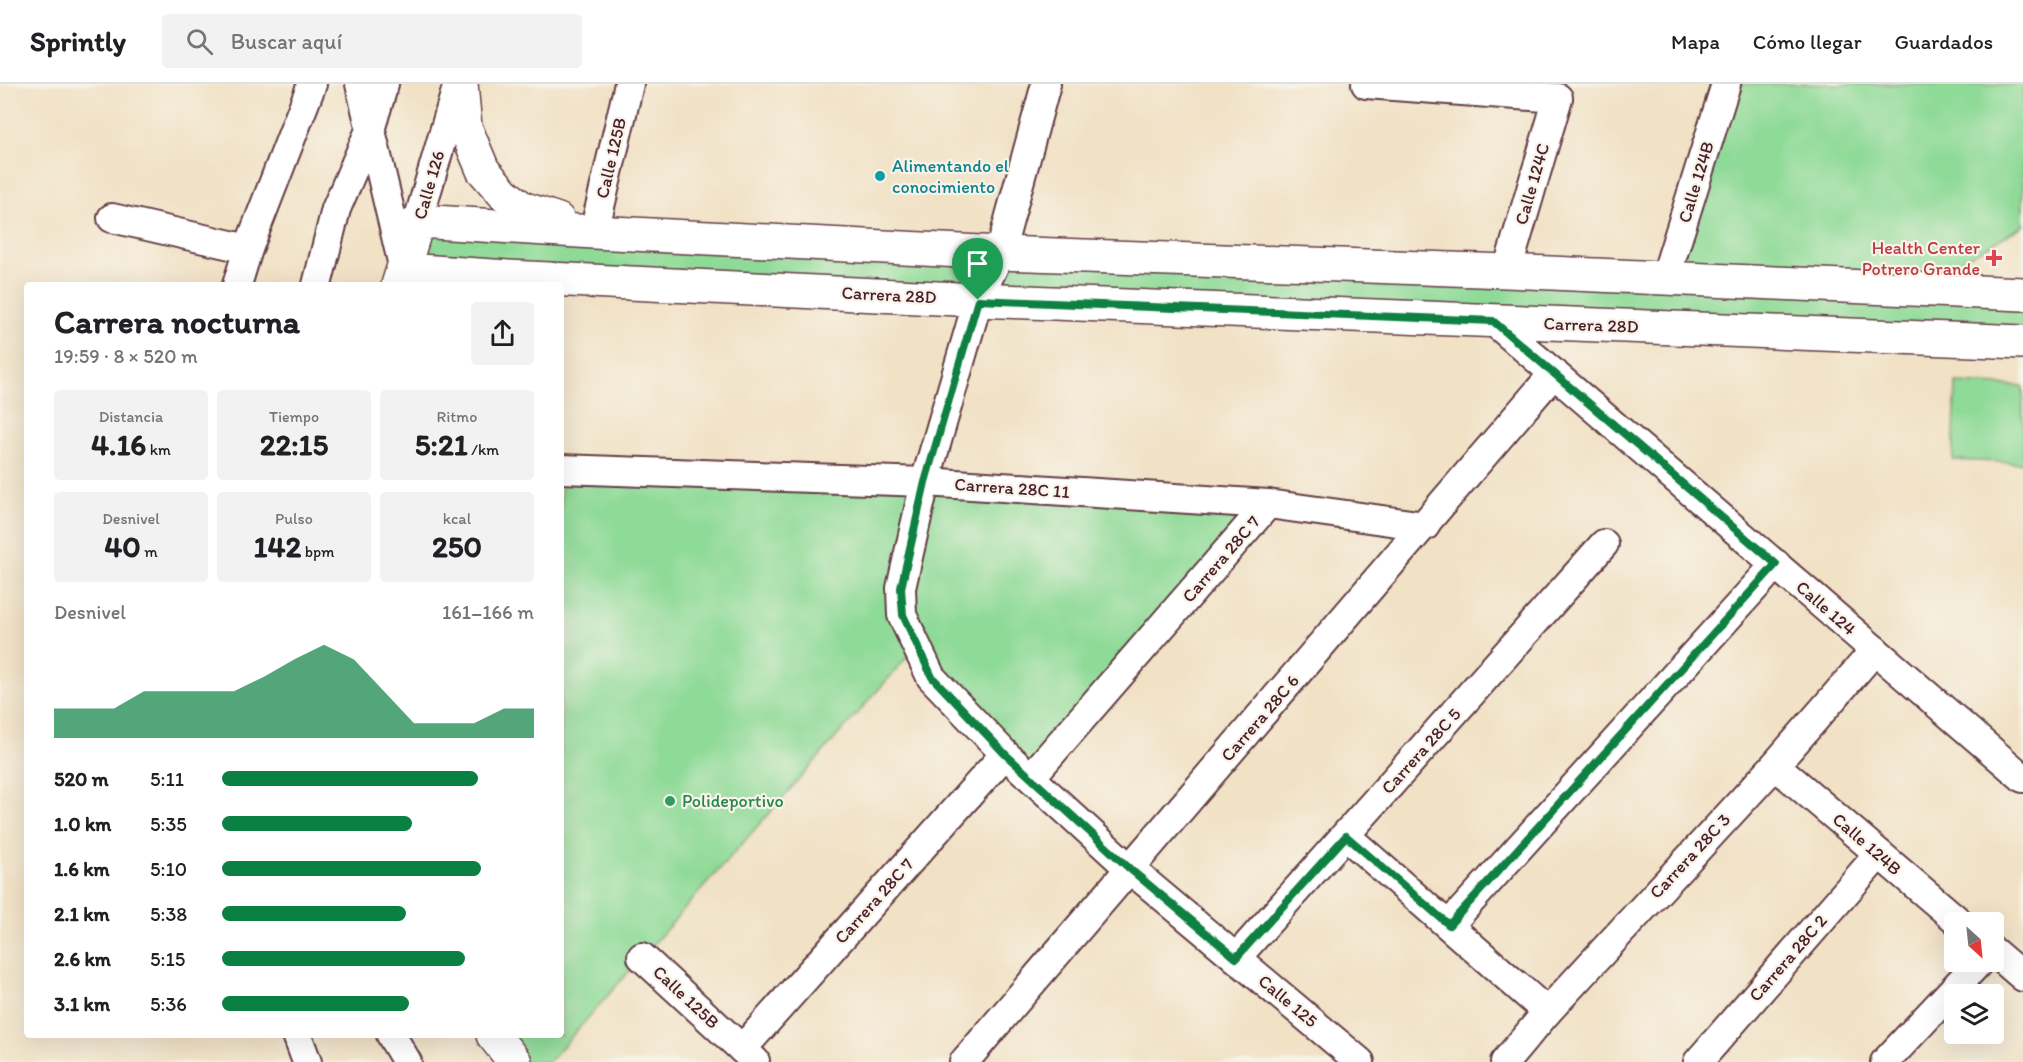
<!DOCTYPE html>
<html lang="es">
<head>
<meta charset="utf-8">
<style>
	:root { --surface:#fff; --page:#f2f2f2; --text:#202124; --muted:#757577; --line:#e0e0e0; --accent:#0b8043 }
	body { margin:0; font-family:Itim,sans-serif; background:var(--page); color:var(--text); height:100vh; display:flex; flex-direction:column; font-size:22px; white-space:nowrap }
	* { box-sizing:border-box; margin:0 }
	p { font-size:20px; color:var(--muted) }
	.icon { flex:none; width:33px; height:33px; fill:none; stroke:currentColor; stroke-width:2; stroke-linecap:round; stroke-linejoin:round }
	.map { position:relative; flex:1; overflow:hidden }
	.sheet { position:absolute; left:24px; top:198px; width:540px; height:756px; display:flex; flex-direction:column; background:var(--surface); border-radius:6px; box-shadow:0 6px 24px #0002 }
	.sheet>* { flex:none }
	.needle { width:39px; rotate:153deg }
	.buttons { position:absolute; left:1944px; top:828px; display:grid; gap:12px }
	.buttons a { display:grid; place-items:center; width:60px; height:60px; border-radius:6px; background:var(--surface); box-shadow:0 6px 24px #0002; font-size:30px }
	.pin { position:absolute; display:grid; place-items:center; width:51px; height:51px; color:#fff; margin:-62px -26px; border-radius:50% 50% 50% 0; rotate:-45deg; box-shadow:0 0 6px #0007 }
	.pin .icon { rotate:45deg }
	.round { display:grid; place-items:center; flex:none; width:63px; height:63px; border-radius:6px; background:var(--page) }
	.overview { display:flex; align-items:center; justify-content:space-between; height:102px; padding:0 30px }
	h1 { font-size:33px; font-weight:800; line-height:45px }
	.metrics { display:grid; grid-template-columns:repeat(3,1fr); gap:9px; height:102px; padding:6px 30px }
	.metrics div { display:grid; align-content:center; border-radius:6px; background:var(--page); text-align:center }
	.metrics b { font-size:30px; font-weight:800 }
	.metrics small { font-size:16px; font-weight:400 }
	.metrics p { font-size:16px }
	.chart { height:168px; padding:12px 30px }
	.chart p { display:flex; justify-content:space-between }
	.chart svg { width:100%; height:108px; margin-top:6px; fill:var(--accent); opacity:.7 }
	ul { padding:0 30px; list-style:none; font-size:20px }
	li { display:grid; grid-template-columns:96px 72px 1fr; align-items:center; height:45px }
	li i { height:15px; border-radius:8px; background:var(--accent) }
	header { display:flex; align-items:center; gap:36px; box-sizing:border-box; height:84px; padding:0 30px; background:var(--surface); border-bottom:2px solid var(--line) }
	header strong { font-size:28px }
	nav { display:flex; gap:33px; margin-inline-start:auto; font-size:21px }
	.search { width:420px; height:54px; background:var(--page); display:flex; align-items:center; gap:15px; box-sizing:border-box; padding:0 21px; border-radius:6px; color:var(--muted); font-size:22px }
	.map>svg:first-child { display:block }
	.green { fill:#8eda97; stroke:#6c7c61; stroke-width:1.5 }
	.lines { fill:none; stroke-linecap:round; stroke-linejoin:round }
	.minor-casing { stroke:#633c42; stroke-width:32 }
	.tertiary-casing { stroke:#633c42; stroke-width:36 }
	.minor { stroke:#fff; stroke-width:28 }
	.tertiary { stroke:#fff; stroke-width:33 }
	.route-casing { stroke:#fff; stroke-width:12 }
	.route { stroke:#0b8043; stroke-width:8 }
	.culture-dot { fill:#0f9aa8; stroke:#f7f3e8; stroke-width:2 }
	.health-dot { fill:#e0444e; stroke:#f7f3e8; stroke-width:2 }
	.leisure-dot { fill:#2e9e5b; stroke:#f7f3e8; stroke-width:2 }
	.labels { text-anchor:middle; dominant-baseline:central; stroke-width:4.5; stroke-linejoin:round; paint-order:stroke }
	.street-label { font-size:18px; fill:#4a1f2b; stroke:#f7f3e8 }
	.culture-label { font-size:18px; fill:#0d838f; stroke:#f7f3e8; text-anchor:start }
	.health-label { font-size:18px; fill:#be3a42; stroke:#f7f3e8; text-anchor:end }
	.leisure-label { font-size:18px; fill:#27864d; stroke:#f7f3e8; text-anchor:start }
</style>
</head>
<body>
<header>
<strong>Sprintly</strong>
<div class="search"><svg class="icon" aria-label="search" viewBox="0 0 24 24"><circle cx="10" cy="10" r="6"/><path d="M15 15l6 6"/></svg>Buscar aquí</div>
<nav><a>Mapa</a><a>Cómo llegar</a><a>Guardados</a></nav>
</header>
<div class="map">
<svg width="2023" height="978" viewBox="0 0 2023 978">
	<rect width="100%" height="100%" fill="#f7f3e8"/>
	<filter id="ink" filterUnits="userSpaceOnUse"><feTurbulence type="fractalNoise" baseFrequency=".0167" numOctaves="2"/><feDisplacementMap in="SourceGraphic" scale="12" xChannelSelector="R" yChannelSelector="G"/><feConvolveMatrix kernelMatrix="1 2 1 2 8 2 1 2 1" color-interpolation-filters="sRGB"/></filter>
	<filter id="wash" filterUnits="userSpaceOnUse"><feTurbulence type="fractalNoise" baseFrequency=".008" numOctaves="4" result="noise"/><feDisplacementMap in="SourceGraphic" scale="24" xChannelSelector="R" yChannelSelector="G"/><feGaussianBlur stdDeviation="1.35" result="paint"/><feColorMatrix in="noise" values="0 0 0 0 0 0 0 0 0 0 0 0 0 0 0 0 0 1.4 0 .05"/><feComposite in="paint" operator="in"/></filter>
	<g filter="url(#wash)">
		<rect width="100%" height="100%" fill="#f1e1c5"/>
		<g class="green">
			<path d="M1726 0H2023V142L1910 206 2023 210V258L404 186 418 137 1665 195Z"/>
			<path d="M1956 299 2023 302V379L1953 376Z"/>
			<path d="M561 385 1268 420 1031 693 917 562 549 978H515L493 951H561Z"/>
		</g>
	</g>
	<g filter="url(#ink)">
		<g class="lines">
			<g class="minor-casing">
				<g id="minor">
					<path d="M360 0 404 186"/>
					<path d="M1046 0 1000 169 978 216 925 398 901 504 902 531 931 593 1005 670 1130 785 1360 978"/>
					<path d="M1366 0 1558 14 1507 187"/>
					<path d="M112 134 248 165"/>
					<path d="M418 137 458 0"/>
					<path d="M594 148 629 0"/>
					<path d="M1665 195 1726 0"/>
					<path d="M237 201 248 165 312 0"/>
					<path d="M317 201 336 125 370 46 384 0"/>
					<path d="M1493 237 2023 694"/>
					<path d="M561 385 925 398 1268 420 1425 442"/>
					<path d="M1775 681 1959 838"/>
					<path d="M1031 693 1268 420"/>
					<path d="M1346 752 1547 928"/>
					<path d="M1449 841 1776 480"/>
					<path d="M1994 868 2023 893"/>
					<path d="M642 873 755 977"/>
					<path d="M1236 874 1604 460"/>
					<path d="M297 951 307 978"/>
					<path d="M391 951 407 978"/>
					<path d="M742 965 1005 670"/>
					<path d="M964 978 1554 289"/>
					<path d="M1505 978 1547 928 1775 681 1875 566"/>
					<path d="M1698 978 1879 770"/>
					<path d="M1885 978 1979 878"/>
				</g>
			</g>
			<g class="tertiary-casing">
				<g id="tertiary">
					<path d="M461 0 465 43 483 86 504 110 522 124 558 136"/>
					<path d="M404 186 508 193 978 216 2023 258"/>
					<path d="M398 201 418 137 594 148 1000 169 1507 187 2023 210"/>
					<path d="M493 951 515 978"/>
				</g>
			</g>
			<use href="#minor" class="minor"/>
			<use href="#tertiary" class="tertiary"/>
		</g>
	</g>
	<g class="lines" filter="url(#ink)">
		<g class="route-casing">
			<path id="route" d="M978 216 1493 237 1776 480 1449 841 1346 752 1236 874 1130 785 1005 670 932 593 903 531 901 504 925 398Z"/>
		</g>
		<use href="#route" class="route"/>
	</g>
	<circle class="culture-dot" cx="880" cy="92" r="6"/>
	<path class="health-dot" d="M1991 165h6v6h6v6h-6v6h-6v-6h-6v-6h6z"/>
	<circle class="leisure-dot" cx="670" cy="717" r="6"/>
	<g class="labels">
		<g class="street-label">
			<text transform="translate(611 74) rotate(-77)">Calle 125B</text>
			<text transform="translate(1696 98) rotate(-73)">Calle 124B</text>
			<text transform="translate(1532 100) rotate(-74)">Calle 124C</text>
			<text transform="translate(429 101) rotate(-74)">Calle 126</text>
			<text transform="translate(889 211) rotate(3)">Carrera 28D</text>
			<text transform="translate(1591 241) rotate(2)">Carrera 28D</text>
			<text transform="translate(1012 404) rotate(4)">Carrera 28C 11</text>
			<text transform="translate(1221 475) rotate(-49)">Carrera 28C 7</text>
			<text transform="translate(1826 524) rotate(41)">Calle 124</text>
			<text transform="translate(1260 634) rotate(-49)">Carrera 28C 6</text>
			<text transform="translate(1421 667) rotate(-48)">Carrera 28C 5</text>
			<text transform="translate(1867 760) rotate(41)">Calle 124B</text>
			<text transform="translate(1690 772) rotate(-47)">Carrera 28C 3</text>
			<text transform="translate(874 817) rotate(-48)">Carrera 28C 7</text>
			<text transform="translate(1788 874) rotate(-49)">Carrera 28C 2</text>
			<text transform="translate(686 913) rotate(43)">Calle 125B</text>
			<text transform="translate(1288 917) rotate(40)">Calle 125</text>
		</g>
		<g class="culture-label">
			<text x="892" y="82">Alimentando el<tspan x="892" dy="21">conocimiento</tspan></text>
		</g>
		<g class="health-label">
			<text x="1980" y="164">Health Center<tspan x="1980" dy="21">Potrero Grande</tspan></text>
		</g>
		<g class="leisure-label">
			<text x="682" y="717">Polideportivo</text>
		</g>
	</g>
</svg>
<div class="buttons">
<a><svg class="needle" viewBox="-14 -14 28 28"><path d="M0-13l5 13h-10z" fill="#e53935"/><path d="M0 13l5-13h-10z" fill="#757577"/></svg></a>
<a><svg class="icon" aria-label="layers" viewBox="0 0 24 24"><path d="M12 4l9 5-9 5-9-5zM3 14l9 5 9-5"/></svg></a>
</div>
<div class="pin" style="left:978px;top:216px;background:#1e9e55"><svg class="icon" aria-label="arrive" viewBox="0 0 24 24"><path d="M6 21V4h12l-3 4 3 4H6"/></svg></div>
<section class="sheet">
<div class="overview"><div><h1>Carrera nocturna</h1><p>19:59 · 8 × 520 m</p></div><a class="round"><svg class="icon" aria-label="share" viewBox="0 0 24 24"><path d="M12 15V3M7 8l5-5 5 5M5 13v7h14v-7"/></svg></a></div>
<div class="metrics">
<div><p>Distancia</p><b>4.16<small> km</small></b></div>
<div><p>Tiempo</p><b>22:15</b></div>
<div><p>Ritmo</p><b>5:21<small> /km</small></b></div>
</div>
<div class="metrics">
<div><p>Desnivel</p><b>40<small> m</small></b></div>
<div><p>Pulso</p><b>142<small> bpm</small></b></div>
<div><p>kcal</p><b>250</b></div>
</div>
<div class="chart"><p><span>Desnivel</span>161–166 m</p>
<svg viewBox="0 0 160 44" preserveAspectRatio="none"><path d="M0 44V32L10 32L20 32L30 25L40 25L50 25L60 25L70 19L80 12L90 6L100 12L110 25L120 38L130 38L140 38L150 32L160 32V44z"/></svg>
</div>
<ul>
<li><b>520 m</b>5:11<i style="width:82%"></i></li>
<li><b>1.0 km</b>5:35<i style="width:61%"></i></li>
<li><b>1.6 km</b>5:10<i style="width:83%"></i></li>
<li><b>2.1 km</b>5:38<i style="width:59%"></i></li>
<li><b>2.6 km</b>5:15<i style="width:78%"></i></li>
<li><b>3.1 km</b>5:36<i style="width:60%"></i></li>
</ul>
</section>
</div>
</body>
</html>
